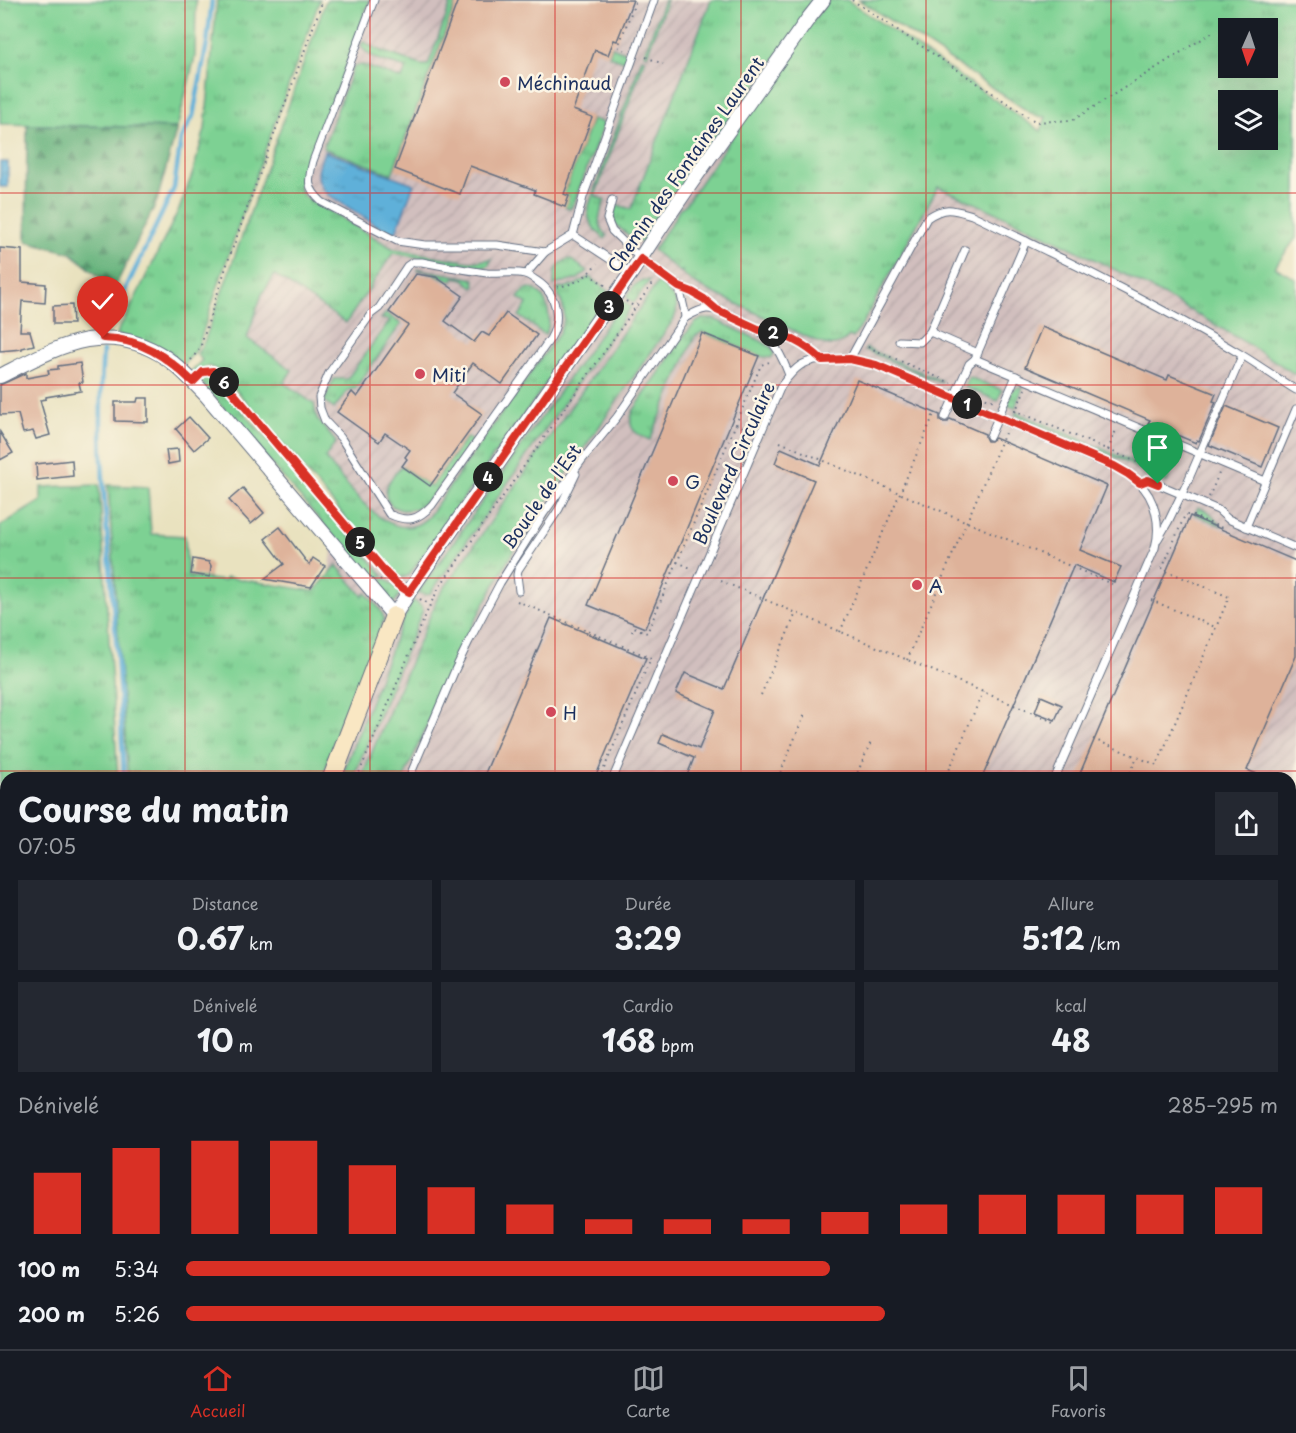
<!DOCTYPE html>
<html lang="fr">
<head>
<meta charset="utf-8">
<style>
	:root { --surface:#171b24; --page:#242831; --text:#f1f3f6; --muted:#9ea1a6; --line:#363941; --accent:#d93025 }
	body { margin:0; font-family:"Playpen Sans",sans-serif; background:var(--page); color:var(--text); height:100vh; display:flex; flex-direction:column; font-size:22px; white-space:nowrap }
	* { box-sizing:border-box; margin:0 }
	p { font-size:20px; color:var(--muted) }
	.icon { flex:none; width:33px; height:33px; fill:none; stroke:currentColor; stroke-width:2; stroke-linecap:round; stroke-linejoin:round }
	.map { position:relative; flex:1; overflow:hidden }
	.sheet { position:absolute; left:0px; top:772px; width:1296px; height:578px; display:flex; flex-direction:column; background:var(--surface); border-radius:18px 18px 0 0; box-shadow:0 6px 24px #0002 }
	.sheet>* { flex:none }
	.needle { width:39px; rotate:183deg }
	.buttons { position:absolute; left:1218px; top:18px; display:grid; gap:12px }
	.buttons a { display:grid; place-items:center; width:60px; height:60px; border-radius:0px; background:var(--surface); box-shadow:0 6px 24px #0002; font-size:30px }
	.pin { position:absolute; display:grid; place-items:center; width:51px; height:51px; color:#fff; margin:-62px -26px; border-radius:50% 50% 50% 0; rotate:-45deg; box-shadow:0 0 6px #0007 }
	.pin .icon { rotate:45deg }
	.km { position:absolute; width:30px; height:30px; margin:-15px; border-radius:50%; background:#222; color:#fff; font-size:16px; line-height:30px; text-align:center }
	.round { display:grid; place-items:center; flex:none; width:63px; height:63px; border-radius:0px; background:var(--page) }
	.overview { display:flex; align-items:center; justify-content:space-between; height:102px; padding:0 18px }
	h1 { font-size:33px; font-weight:700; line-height:45px }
	.figures { display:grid; grid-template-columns:repeat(3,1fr); gap:9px; height:102px; padding:6px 18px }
	.figures div { display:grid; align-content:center; border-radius:0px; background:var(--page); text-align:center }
	.figures b { font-size:30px; font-weight:700 }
	.figures small { font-size:16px; font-weight:400 }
	.figures p { font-size:16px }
	.chart { height:168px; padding:12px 18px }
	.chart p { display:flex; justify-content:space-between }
	.chart svg { width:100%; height:108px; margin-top:6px; stroke:var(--accent); stroke-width:6 }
	ul { padding:0 18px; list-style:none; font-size:20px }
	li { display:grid; grid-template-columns:96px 72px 1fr; align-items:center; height:45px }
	li i { height:15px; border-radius:8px; background:var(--accent) }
	.tabs { display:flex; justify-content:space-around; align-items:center; height:84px; border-top:2px solid var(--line); background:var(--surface); font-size:16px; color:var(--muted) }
	.tabs a { display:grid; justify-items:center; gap:3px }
	.tabs .on { color:var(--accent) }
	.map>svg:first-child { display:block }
	.built { fill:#f6d2c4 }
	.industrial { fill:url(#industrial-furrows) }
	.grass { fill:url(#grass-tufts); stroke:#4c8078; stroke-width:1.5; fill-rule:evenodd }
	.forest { fill:url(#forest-firs); stroke:#40716e; stroke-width:1.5 }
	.water { fill:url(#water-ripples); stroke:#3c709c; stroke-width:1.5 }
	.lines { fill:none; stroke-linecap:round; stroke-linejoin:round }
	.stream { stroke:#5eb0d9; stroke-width:4.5 }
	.building { fill:#deb29a }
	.lane-casing { stroke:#636e80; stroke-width:9 }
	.street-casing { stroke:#636e80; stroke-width:16 }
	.secondary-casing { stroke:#636e80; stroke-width:20 }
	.highway-casing { stroke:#636e80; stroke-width:26 }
	.path { stroke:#636e80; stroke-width:2; stroke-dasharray:1.5 4.5; stroke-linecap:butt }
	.lane { stroke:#fff; stroke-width:7 }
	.street { stroke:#fff; stroke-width:14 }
	.secondary { stroke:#f9e7c3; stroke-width:18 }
	.highway { stroke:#f0c369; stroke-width:24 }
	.route-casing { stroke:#fff; stroke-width:12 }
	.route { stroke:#d93025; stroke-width:8 }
	.grid { fill:none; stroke:#d62828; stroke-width:1.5; stroke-opacity:0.55 }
	.poi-dot { fill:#d1495b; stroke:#fcf5e5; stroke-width:2 }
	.labels { text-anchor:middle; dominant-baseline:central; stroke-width:5; stroke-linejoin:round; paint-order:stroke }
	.poi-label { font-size:18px; fill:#1b2f5e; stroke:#fcf5e5; text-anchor:start }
	.street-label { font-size:18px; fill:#1b2f5e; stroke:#fcf5e5 }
</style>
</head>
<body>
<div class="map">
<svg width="1296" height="1349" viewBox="0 0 1296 1349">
	<defs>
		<pattern id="industrial-furrows" width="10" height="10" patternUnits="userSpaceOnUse" patternTransform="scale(1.5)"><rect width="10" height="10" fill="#d1bfbe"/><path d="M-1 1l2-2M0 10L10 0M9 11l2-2" fill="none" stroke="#b3a4a6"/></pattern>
		<pattern id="grass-tufts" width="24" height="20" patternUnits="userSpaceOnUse" patternTransform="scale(1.5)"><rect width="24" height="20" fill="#7dd193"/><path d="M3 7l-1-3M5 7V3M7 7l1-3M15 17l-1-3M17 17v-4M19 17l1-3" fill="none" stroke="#66aa7b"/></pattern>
		<pattern id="forest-firs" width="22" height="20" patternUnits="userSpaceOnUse" patternTransform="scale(1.5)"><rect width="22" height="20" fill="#66b37d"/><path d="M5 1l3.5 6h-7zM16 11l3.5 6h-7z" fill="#53926a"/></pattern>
		<pattern id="water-ripples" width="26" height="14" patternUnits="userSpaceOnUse" patternTransform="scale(1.5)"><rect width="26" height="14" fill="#5eb0d9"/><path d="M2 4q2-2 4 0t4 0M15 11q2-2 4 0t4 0" fill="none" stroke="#4d90b3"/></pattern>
	</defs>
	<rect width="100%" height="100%" fill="#fcf5e5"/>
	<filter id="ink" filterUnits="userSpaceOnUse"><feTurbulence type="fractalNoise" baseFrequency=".0167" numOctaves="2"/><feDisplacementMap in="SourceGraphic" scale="12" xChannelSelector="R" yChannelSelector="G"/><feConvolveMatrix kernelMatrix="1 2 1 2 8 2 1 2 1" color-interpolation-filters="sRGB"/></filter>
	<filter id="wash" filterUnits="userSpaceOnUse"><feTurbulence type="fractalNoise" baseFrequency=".008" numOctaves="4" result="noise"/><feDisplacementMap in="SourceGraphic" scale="24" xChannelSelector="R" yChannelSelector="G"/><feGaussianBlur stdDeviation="1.35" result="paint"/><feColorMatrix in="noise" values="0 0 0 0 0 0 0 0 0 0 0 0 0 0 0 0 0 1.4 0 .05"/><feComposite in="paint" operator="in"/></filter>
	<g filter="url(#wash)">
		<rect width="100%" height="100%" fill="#e9e2bf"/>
		<path class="built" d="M0 1218 6 1220V1344H241V1349H0Z"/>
		<path class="industrial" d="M361 0H711L694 44 1296 327V887L1290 901V778H299L341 490 232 358 293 196Z"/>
		<g class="grass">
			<path d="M0 0H196L195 57 177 128 0 124Z"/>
			<path d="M217 0H320C278 113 237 226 200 341L195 352 183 365 117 334 119 328 126 317 180 207 192 175 205 129Z"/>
			<path d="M326 0H370L331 106 301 177C299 185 298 191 305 197L394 249 470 262 492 259 488 266 479 268 393 253 346 323 275 275 262 294 247 338 292 370 284 383 314 404 317 419 336 442 325 458C344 480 382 538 416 525 420 524 424 520 428 517L559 333C568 315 564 307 556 289L575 285 589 277 608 291 593 315 529 408 499 448 410 574C405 579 399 578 394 574L222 374C211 365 206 363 195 374L190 373 202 360 197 354 204 342Z"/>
			<path d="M452 0H457L392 174 323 148 352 70 355 66 363 65 402 79 406 68C391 63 369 60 361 46L363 41 374 48 421 65H428Z"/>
			<path d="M664 0H667L647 55 644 54Z"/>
			<path d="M711 0H821L805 18 641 243C634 238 615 228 613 220 612 215 615 210 617 205L631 209Z"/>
			<path d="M829 0H847L1041 131 1046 117 1035 116 859 0H1296V238L1275 267 1296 279V375C1183 300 1062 240 938 187L860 328 853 338 849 336C840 346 832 347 820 343L703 288 692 282 681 272 683 270 680 272 653 250 675 218 679 209 685 205 810 24ZM1228 28H1268V68H1228ZM1228 100H1268V140H1228Z"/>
			<path d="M612 47 630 54 627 62 609 56Z"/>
			<path d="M642 58 645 59 595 196 605 200C599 216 595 223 607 236L605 239C594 230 587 222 588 208Z"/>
			<path d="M592 119 604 123 574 203 570 209 565 207 569 196 564 194Z"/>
			<path d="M570 259 588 271 578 279 554 285C553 273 557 261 570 259Z"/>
			<path d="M418 269 470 278 474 279 475 286 473 288 464 279 455 277 452 281 435 274 418 270Z"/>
			<path d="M642 280H650L634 303 626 297 634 286Z"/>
			<path d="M658 282C671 294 682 300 674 319L515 548 465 639 451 669 404 778H361L438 597Z"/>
			<path d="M529 288C547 290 554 321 545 335L519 316 527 304 518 298 524 290Z"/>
			<path d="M623 301 631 307 430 594 426 595 418 593Z"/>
			<path d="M386 313 401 324 355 389 348 390 334 409 324 401 334 379H347L390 320 381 319Z"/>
			<path d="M702 319H714L761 341 772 348 774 354 771 358 759 356 702 332 695 336 650 440C635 434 626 428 633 411L684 336 695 323Z"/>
			<path d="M866 348 942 381 941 383 865 350Z"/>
			<path d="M208 373 213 376 383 575 374 583 199 380Z"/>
			<path d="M969 377 1002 390 998 401 965 387Z"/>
			<path d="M1018 387H1023L1015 408 1007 405 1012 391Z"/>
			<path d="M1016 412 1143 466 1149 475 1124 461 1015 415Z"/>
			<path d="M467 437 472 441C459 459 438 495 420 506 406 515 384 509 386 490 387 481 396 473 401 466L431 487Z"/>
			<path d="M1146 465 1170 475 1167 482 1156 478Z"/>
			<path d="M99 485 118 778H6V883L0 880V526L41 501V487Z"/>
			<path d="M108 485 148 487 151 534 185 536 188 576 224 581 226 577 314 591 337 566 363 596 366 593C373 601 383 610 384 620L348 717 342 716 323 778H128Z"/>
			<path d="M1198 507 1209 512 1222 526 1195 514Z"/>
			<path d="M385 578 401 592C398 596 397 603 391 603L375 587Z"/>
			<path d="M413 600 421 606 423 610 353 778H341L398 631Z"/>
			<path d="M1296 838V860L1291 872 1293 877 1290 884V852Z"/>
			<path d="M1296 927V1349H1129L1127 1344H1290V942Z"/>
			<path d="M0 934 6 936V1091L0 1089Z"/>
			<path d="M581 1344H963L974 1349H593Z"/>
		</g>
		<g class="forest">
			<path d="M27 125 177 128 157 201 114 289 71 253 26 241Z"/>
			<path d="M0 1089 6 1091V1128L0 1126Z"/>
		</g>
		<g class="water">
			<path d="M324 151 414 184 396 232 392 233 384 230 327 194C313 179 318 168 324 151Z"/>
			<rect x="0" y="162" width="8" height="25"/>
		</g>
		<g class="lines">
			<g class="stream">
				<path d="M111 320 174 188 181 139 193 116 207 43 212 0"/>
				<path d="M103 351C96 439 107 527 114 615 119 669 121 724 124 778"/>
			</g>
		</g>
		<g id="blocks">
			<g class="building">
				<path d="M458 0H633L617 41 614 40 608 55 595 50 573 110 592 117 564 194 569 196 565 207 554 203 555 202 534 194 535 190 470 166 460 194 395 169Z"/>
				<path d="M0 248 22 250V282L46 284 45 303 22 301 20 331H30L34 345 22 348V349L0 351Z"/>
				<path d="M416 274 436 277 463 296 445 321 474 342 482 332 489 336 506 313 537 335 502 384 473 363 452 393 482 414 430 486 402 466 407 459 405 457 410 450 385 433 379 442 337 412 352 392 357 397 408 325 389 312Z"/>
				<path d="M72 305 73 324H53V306Z"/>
				<path d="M1042 327 1167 380 1169 375 1216 394 1213 401 1216 402 1199 441 1197 440 1196 443 1148 423 1150 420 1025 367Z"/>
				<path d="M702 333 759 356 645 628 588 605Z"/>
				<path d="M80 363 83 382 79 383 81 391 46 397V399L40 400 50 435 36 439 33 431 23 433 18 414 0 415V385L26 373V378L49 374 48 370 58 369V366Z"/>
				<path d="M857 380 940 415V420L943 422H948L950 419 985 434V437L987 441H991L995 438 1107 486 1080 550 1121 567 1114 582 1074 565 982 778H686L694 758 659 743 663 734 699 749 715 710 676 693 685 673 724 689 814 480 775 463 781 448 820 465Z"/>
				<path d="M138 398H148V422L115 421V402H137Z"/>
				<path d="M1226 406 1278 428 1262 467 1209 445Z"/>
				<path d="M189 417 208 438 194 450 176 429Z"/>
				<path d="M0 432 13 453 0 460Z"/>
				<path d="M178 449 179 462 168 464 166 450Z"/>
				<path d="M72 460 73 476 37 480 36 464Z"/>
				<path d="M243 488 264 513 251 524 229 500Z"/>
				<path d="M1190 516 1296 561V656L1247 770 1267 778H1078Z"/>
				<path d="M280 527 309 565 313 558 325 566 311 587 264 579 284 564 265 539Z"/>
				<path d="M193 559 209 562 211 566 210 577 191 574Z"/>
				<path d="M551 618 646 658 595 778H483Z"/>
				<path d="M1041 696 1062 705 1055 720 1035 712Z"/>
			</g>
		</g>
	</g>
	<g filter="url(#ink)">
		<use href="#blocks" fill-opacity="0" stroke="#636e80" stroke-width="1.5"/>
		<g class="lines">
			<g class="lane-casing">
				<g id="lane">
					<path d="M374 0 313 161C308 181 306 187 322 202L397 241 425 245H497L545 252 573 235 583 197 654 0"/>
					<path d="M612 200 607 219 612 231 641 259 679 287 692 292 704 299 717 310"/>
					<path d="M573 235 631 273"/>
					<path d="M1026 241 975 359 1265 481"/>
					<path d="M413 262H422C444 266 465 270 487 273 499 274 514 271 525 274 529 275 534 279 537 281 557 294 562 319 550 339L432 505C418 520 408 523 389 514L341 438 325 421 320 408 319 397 329 373 371 314 379 308 407 266Z"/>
					<path d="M526 274 545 252"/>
					<path d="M679 287 684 308 685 318"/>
					<path d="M760 330C764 336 768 339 773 344 781 353 785 365 789 375"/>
					<path d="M930 332 978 353"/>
					<path d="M899 341 920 342 930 332 965 250"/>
					<path d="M850 359 927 218C945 206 952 209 972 215 1064 259 1155 303 1242 355 1260 366 1278 379 1296 390"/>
					<path d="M945 417 969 364 975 359"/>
					<path d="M990 436 1016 376"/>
					<path d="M1140 483 1148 480 1181 494 1218 510 1228 519 1296 548"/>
					<path d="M1246 527 1296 409"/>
					<path d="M1158 539 1168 522 1187 483 1242 356"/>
					<path d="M519 591 517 575 518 570 559 509 576 474"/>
					<path d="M409 778 455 670 469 641 500 583 544 513 582 460 617 417 685 318C692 314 698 310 706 309 722 308 746 323 760 330 780 330 808 346 822 360"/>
					<path d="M613 778 781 386C787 378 793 370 801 365 820 354 856 359 876 365L1114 467C1122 471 1131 475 1138 482 1156 498 1161 526 1155 548L1055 778"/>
					<path d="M1290 840 1296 826"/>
					<path d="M0 890 6 893"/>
					<path d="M308 1344 311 1349"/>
					<path d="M233 1349V1344"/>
				</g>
			</g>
			<g class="street-casing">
				<g id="street">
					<path d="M0 376C56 348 105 318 165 357 180 367 193 382 206 395L394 616 409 592 468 506 631 273C686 186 749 103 808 19L823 0"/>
					<path d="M0 1301 6 1304"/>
					<path d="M86 1344 93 1349"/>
				</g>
			</g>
			<g class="secondary-casing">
				<g id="secondary">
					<path d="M332 778 394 616"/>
					<path d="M1290 902 1296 888"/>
					<path d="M0 915 6 917"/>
					<path d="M1012 1344 1042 1349"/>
					<path d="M1073 1349C1082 1346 1090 1345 1100 1349"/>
					<path d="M1114 1349V1344"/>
				</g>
			</g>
			<g class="highway-casing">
				<g id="highway">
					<path d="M0 1166 6 1168"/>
					<path d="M0 1192 6 1194"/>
					<path d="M470 1344 483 1349"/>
					<path d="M541 1344 554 1349"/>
				</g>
			</g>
			<g class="path">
				<path d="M852 0 1036 122 1073 120 1213 32"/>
				<path d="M625 50 618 47 636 0"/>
				<path d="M646 57 663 64"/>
				<path d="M589 274 606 286"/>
				<path d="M557 287C576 284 586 278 597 263"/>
				<path d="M626 301 636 308"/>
				<path d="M868 347 951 383"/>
				<path d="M191 360 200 348 229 258 323 0"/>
				<path d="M204 371H213L218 375 397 584"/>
				<path d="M969 391 994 401"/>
				<path d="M1014 410 1144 465 1148 470"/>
				<path d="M1015 412 1025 389"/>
				<path d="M736 424 750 430"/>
				<path d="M780 442 1112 584"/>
				<path d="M1108 450 1116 430"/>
				<path d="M1209 497 1220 471"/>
				<path d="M677 562 691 568"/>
				<path d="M380 580 387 574"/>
				<path d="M721 581 1054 722"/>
				<path d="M420 599 430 605"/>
				<path d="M1151 600 1215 627"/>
				<path d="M517 601 651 658 600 778"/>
				<path d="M632 632 634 627 647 633 761 365 772 361"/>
				<path d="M840 632 934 414"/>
				<path d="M907 660 1005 433"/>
				<path d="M761 695 796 613"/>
				<path d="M1093 739 1137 757"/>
				<path d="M947 775 983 692"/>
				<path d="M357 778 430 605 440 586 654 281"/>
				<path d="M778 778 805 714"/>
				<path d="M855 778 871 742"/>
				<path d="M1128 778 1137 757 1157 765 1229 597 1162 569 1185 515H1191L1222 528"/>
				<path d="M1291 817 1296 806"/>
				<path d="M1290 945 1296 930"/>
			</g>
			<use href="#lane" class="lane"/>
			<use href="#street" class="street"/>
			<use href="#secondary" class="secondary"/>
			<use href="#highway" class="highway"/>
		</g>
	</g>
	<g class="lines" filter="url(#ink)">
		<g class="route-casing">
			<path id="route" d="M103 338C142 339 166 356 193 382L203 372 213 371 218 375 387 574 398 585 409 592 641 259 679 287 692 292 704 299 717 310 760 330C780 330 808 346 822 360L850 359 876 365 1114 466 1128 474 1140 483 1148 480 1158 484"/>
		</g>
		<use href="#route" class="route"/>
	</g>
	<path class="grid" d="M185 0V778M370 0V778M555 0V778M741 0V778M926 0V778M1111 0V778M0 193H1296M0 385H1296M0 578H1296M0 771H1296M0 964H6M1290 964H1296M0 1156H6M1290 1156H1296M185 1344V1349M370 1344V1349M555 1344V1349M741 1344V1349M926 1344V1349M1111 1344V1349"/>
	<g class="poi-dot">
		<circle cx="505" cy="82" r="6"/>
		<circle cx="420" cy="374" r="6"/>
		<circle cx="673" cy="481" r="6"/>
		<circle cx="917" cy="585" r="6"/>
		<circle cx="551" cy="712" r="6"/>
	</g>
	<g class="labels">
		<g class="poi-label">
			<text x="517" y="82">Méchinaud</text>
			<text x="432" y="374">Miti</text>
			<text x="685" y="481">G</text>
			<text x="929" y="585">A</text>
			<text x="563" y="712">H</text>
		</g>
		<g class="street-label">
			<text transform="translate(685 164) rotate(-55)">Chemin des Fontaines Laurent</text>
			<text transform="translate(733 463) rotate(-66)">Boulevard Circulaire</text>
			<text transform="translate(541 496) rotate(-55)">Boucle de l'Est</text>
		</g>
	</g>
</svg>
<div class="buttons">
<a><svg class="needle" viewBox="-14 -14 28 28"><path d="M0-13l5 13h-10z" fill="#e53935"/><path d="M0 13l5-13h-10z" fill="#9ea1a6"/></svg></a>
<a><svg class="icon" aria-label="layers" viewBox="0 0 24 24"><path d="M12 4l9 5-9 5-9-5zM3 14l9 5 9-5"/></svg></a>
</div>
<div class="pin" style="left:1158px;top:484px;background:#1e9e55"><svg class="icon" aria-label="arrive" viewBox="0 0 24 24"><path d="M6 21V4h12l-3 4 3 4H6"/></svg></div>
<div class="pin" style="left:103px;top:338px;background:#d93025"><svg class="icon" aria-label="check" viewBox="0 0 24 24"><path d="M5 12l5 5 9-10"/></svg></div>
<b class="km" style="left:967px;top:404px">1</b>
<b class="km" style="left:773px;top:332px">2</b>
<b class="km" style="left:609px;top:306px">3</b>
<b class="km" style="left:488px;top:477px">4</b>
<b class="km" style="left:360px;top:542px">5</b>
<b class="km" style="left:224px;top:382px">6</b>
<section class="sheet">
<div class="overview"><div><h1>Course du matin</h1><p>07:05</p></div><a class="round"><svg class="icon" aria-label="share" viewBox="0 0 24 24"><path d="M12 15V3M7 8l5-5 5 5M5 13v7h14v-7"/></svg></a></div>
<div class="figures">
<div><p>Distance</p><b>0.67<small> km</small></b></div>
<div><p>Durée</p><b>3:29</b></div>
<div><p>Allure</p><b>5:12<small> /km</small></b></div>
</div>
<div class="figures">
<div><p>Dénivelé</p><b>10<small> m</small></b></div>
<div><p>Cardio</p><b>168<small> bpm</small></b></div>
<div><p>kcal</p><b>48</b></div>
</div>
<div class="chart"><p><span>Dénivelé</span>285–295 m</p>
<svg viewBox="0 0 160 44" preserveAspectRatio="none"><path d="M5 44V19M15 44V9M25 44V6M35 44V6M45 44V16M55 44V25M65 44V32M75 44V38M85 44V38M95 44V38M105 44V35M115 44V32M125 44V28M135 44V28M145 44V28M155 44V25"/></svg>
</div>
<ul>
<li><b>100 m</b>5:34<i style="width:59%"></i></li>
<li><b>200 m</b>5:26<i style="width:64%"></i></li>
</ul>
</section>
</div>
<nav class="tabs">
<a class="on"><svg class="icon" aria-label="home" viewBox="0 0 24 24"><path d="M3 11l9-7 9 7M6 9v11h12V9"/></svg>Accueil</a>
<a><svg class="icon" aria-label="map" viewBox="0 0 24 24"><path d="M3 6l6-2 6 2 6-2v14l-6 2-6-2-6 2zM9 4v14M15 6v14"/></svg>Carte</a>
<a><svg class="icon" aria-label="saved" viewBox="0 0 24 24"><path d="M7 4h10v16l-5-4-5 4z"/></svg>Favoris</a>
</nav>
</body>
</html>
